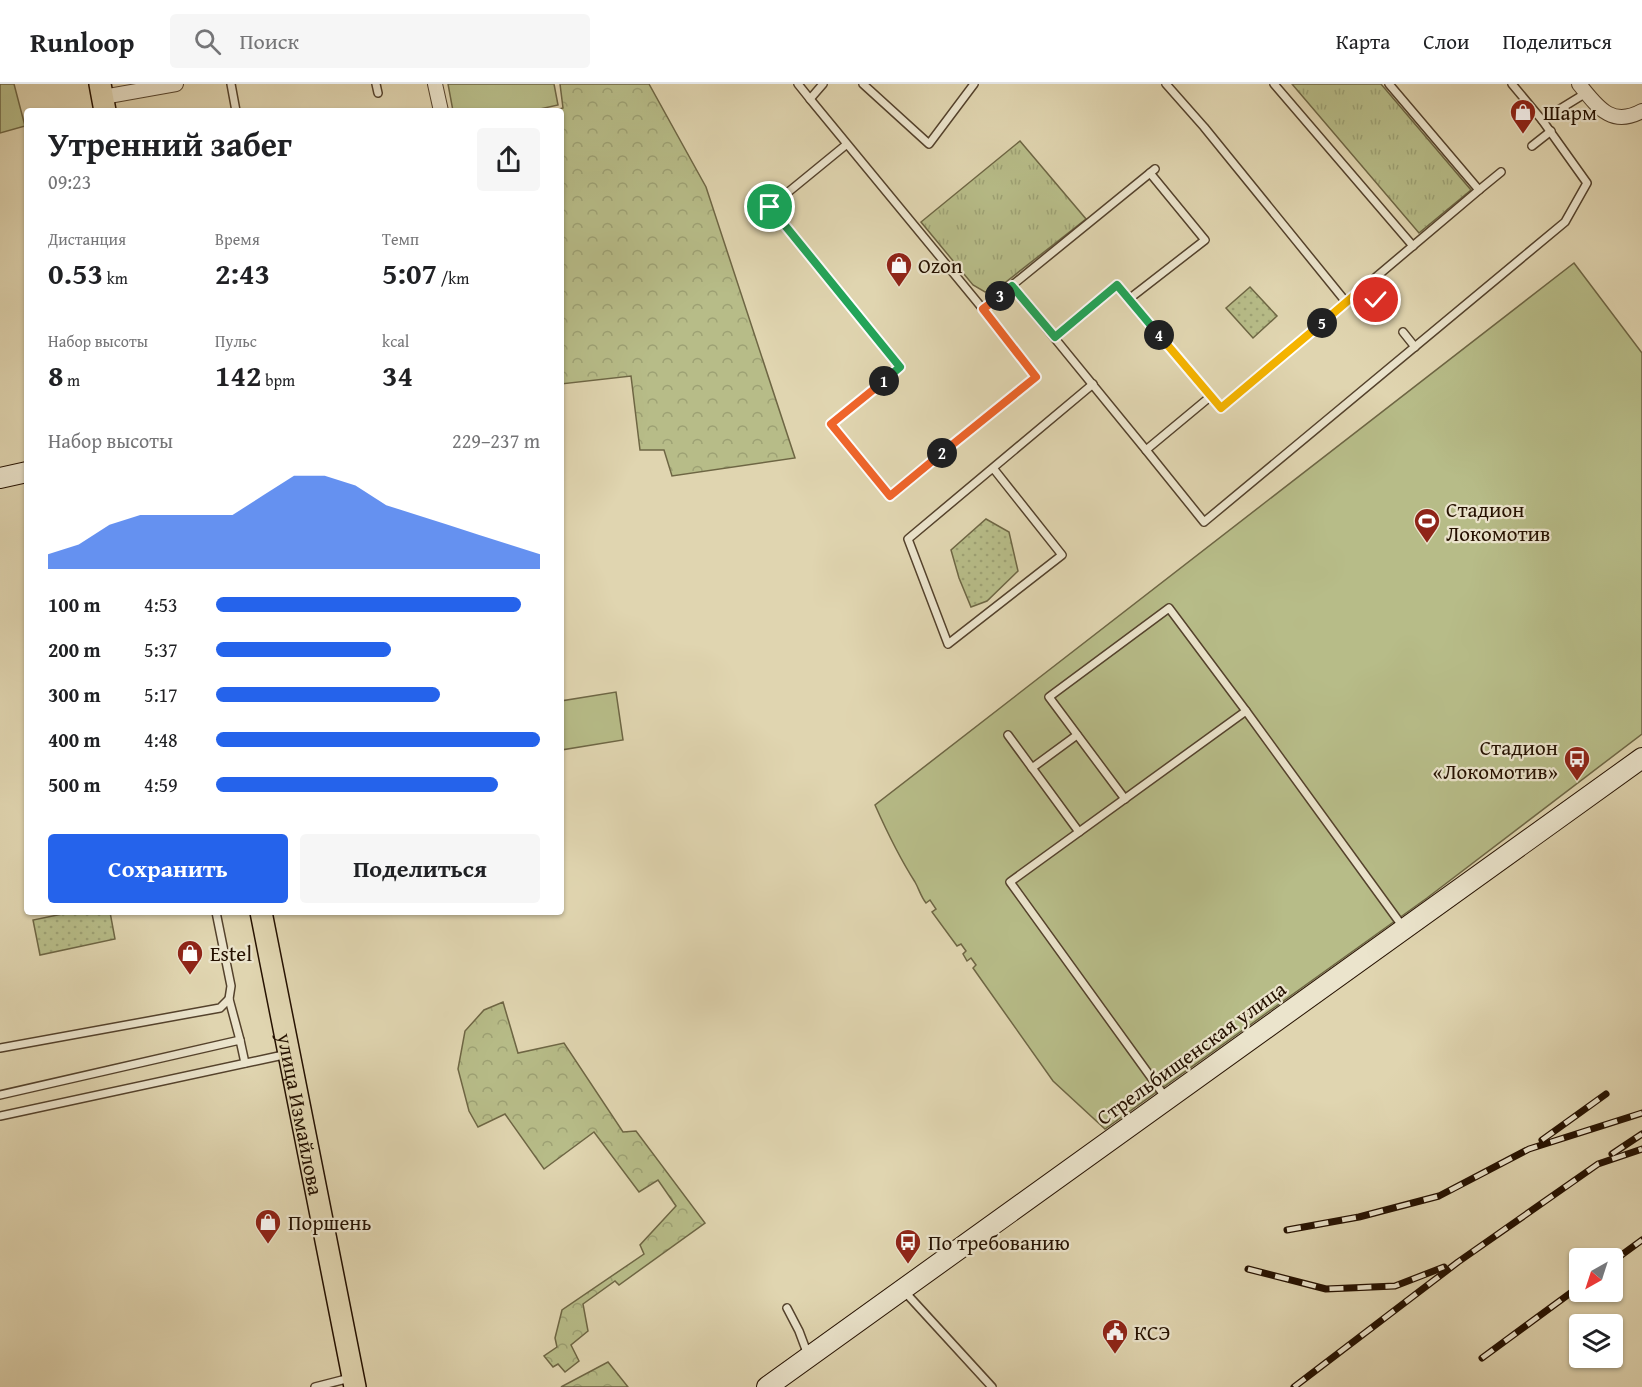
<!DOCTYPE html>
<html lang="ru">
<head>
<meta charset="utf-8">
<style>
	:root { --surface:#fff; --page:#f6f6f6; --text:#202124; --muted:#757577; --line:#e0e0e0; --accent:#2563eb }
	body { margin:0; font-family:"Gentium Book Plus",serif; background:var(--page); color:var(--text); height:100vh; display:flex; flex-direction:column; font-size:22px; white-space:nowrap }
	* { box-sizing:border-box; margin:0 }
	p { font-size:20px; color:var(--muted) }
	.icon { flex:none; width:33px; height:33px; fill:none; stroke:currentColor; stroke-width:2; stroke-linecap:round; stroke-linejoin:round }
	.map { position:relative; flex:1; overflow:hidden }
	.drawer { position:absolute; left:24px; top:24px; width:540px; height:807px; display:flex; flex-direction:column; background:var(--surface); border-radius:6px; box-shadow:0 2px 4px #0004 }
	.drawer>* { flex:none }
	.needle { width:39px; rotate:219deg }
	.tools { position:absolute; left:1569px; top:1164px; display:grid; gap:12px }
	.tools a { display:grid; place-items:center; width:54px; height:54px; border-radius:6px; background:var(--surface); box-shadow:0 2px 4px #0004; font-size:30px }
	.pin { position:absolute; display:grid; place-items:center; width:51px; height:51px; color:#fff; margin:-26px; border:3px solid #fff; border-radius:50%; box-shadow:0 2px 6px #0007 }
	.km { position:absolute; width:30px; height:30px; margin:-15px; border-radius:50%; background:#222; color:#fff; font-size:16px; line-height:30px; text-align:center }
	.round { display:grid; place-items:center; flex:none; width:63px; height:63px; border-radius:6px; background:var(--page) }
	.head { display:flex; align-items:center; justify-content:space-between; height:102px; padding:0 24px }
	h1 { font-size:33px; font-weight:700; line-height:45px }
	.metrics { display:grid; grid-template-columns:repeat(3,1fr); gap:9px; height:102px; padding:6px 24px }
	.metrics div { display:grid; align-content:center }
	.metrics b { font-size:30px; font-weight:700 }
	.metrics small { font-size:16px; font-weight:400 }
	.metrics p { font-size:16px }
	.chart { height:168px; padding:12px 24px }
	.chart p { display:flex; justify-content:space-between }
	.chart svg { width:100%; height:108px; margin-top:6px; fill:var(--accent); opacity:.7 }
	.button { display:flex; gap:12px; margin-top:auto; padding:12px 24px }
	.button a { flex:1; height:69px; border-radius:6px; background:var(--accent); color:#fff; font-size:24px; font-weight:700; line-height:69px; text-align:center }
	.button a+a { background:var(--page); color:var(--text) }
	ul { padding:0 24px; list-style:none; font-size:20px }
	li { display:grid; grid-template-columns:96px 72px 1fr; align-items:center; height:45px }
	li i { height:15px; border-radius:8px; background:var(--accent) }
	header { display:flex; align-items:center; gap:36px; box-sizing:border-box; height:84px; padding:0 30px; background:var(--surface); border-bottom:2px solid var(--line) }
	header strong { font-size:28px }
	nav { display:flex; gap:33px; margin-inline-start:auto; font-size:21px }
	.search { width:420px; height:54px; background:var(--page); display:flex; align-items:center; gap:15px; box-sizing:border-box; padding:0 21px; border-radius:6px; color:var(--muted); font-size:22px }
	.map>svg:first-child { display:block }
	.grass { fill:url(#grass-tufts); stroke:#6e6644; stroke-width:1.5 }
	.forest { fill:url(#forest-crowns); stroke:#6e6644; stroke-width:1.5 }
	.park { fill:url(#park-dots); stroke:#6e6644; stroke-width:1.5 }
	.garden { fill:#b7bc88; stroke:#6e6644; stroke-width:1.5 }
	.lines { fill:none; stroke-linecap:round; stroke-linejoin:round }
	.lane-casing { stroke:#54422c; stroke-width:10 }
	.street-casing { stroke:#54422c; stroke-width:16 }
	.secondary-casing { stroke:#251100; stroke-width:22 }
	.primary-casing { stroke:#251100; stroke-width:24 }
	.lane { stroke:#ebe4cc; stroke-width:7 }
	.street { stroke:#ebe4cc; stroke-width:14 }
	.secondary { stroke:#ebe4cc; stroke-width:20 }
	.primary { stroke:#e0d5b0; stroke-width:21 }
	.rail-casing { stroke:#251100; stroke-width:7 }
	.rail { stroke:#ebe4cc; stroke-width:4.5; stroke-dasharray:14; stroke-linecap:butt }
	.split-1-casing { stroke:#fff; stroke-width:12 }
	.split-2-casing { stroke:#fff; stroke-width:12 }
	.split-3-casing { stroke:#fff; stroke-width:12 }
	.split-4-casing { stroke:#fff; stroke-width:12 }
	.split-5-casing { stroke:#fff; stroke-width:12 }
	.split-6-casing { stroke:#fff; stroke-width:12 }
	.split-1 { stroke:#22a559; stroke-width:8 }
	.split-2 { stroke:#f0652b; stroke-width:8 }
	.split-3 { stroke:#f0652b; stroke-width:8 }
	.split-4 { stroke:#22a559; stroke-width:8 }
	.split-5 { stroke:#f5b400; stroke-width:8 }
	.split-6 { stroke:#f5b400; stroke-width:8 }
	.labels { text-anchor:middle; dominant-baseline:central; stroke-width:4.5; stroke-linejoin:round; paint-order:stroke }
	.poi-label { font-size:21px; fill:#251100; stroke:#ebe4cc; text-anchor:start }
	.street-label { font-size:21px; fill:#251100; stroke:#ebe4cc }
</style>
</head>
<body>
<header>
<strong>Runloop</strong>
<div class="search"><svg class="icon" aria-label="search" viewBox="0 0 24 24"><circle cx="10" cy="10" r="6"/><path d="M15 15l6 6"/></svg>Поиск</div>
<nav><a>Карта</a><a>Слои</a><a>Поделиться</a></nav>
</header>
<div class="map">
<svg width="1642" height="1303" viewBox="0 0 1642 1303">
	<defs>
		<pattern id="grass-tufts" width="24" height="20" patternUnits="userSpaceOnUse" patternTransform="scale(1.5)"><rect width="24" height="20" fill="#b7bc88"/><path d="M3 7l-1-3M5 7V3M7 7l1-3M15 17l-1-3M17 17v-4M19 17l1-3" fill="none" stroke="#9da174"/></pattern>
		<pattern id="forest-crowns" width="20" height="18" patternUnits="userSpaceOnUse" patternTransform="scale(1.5)"><rect width="20" height="18" fill="#b7bc88"/><path d="M2 6a3 3 0 1 1 6 0M12 15a3 3 0 1 1 6 0" fill="none" stroke="#9da174"/></pattern>
		<pattern id="park-dots" width="8" height="8" patternUnits="userSpaceOnUse" patternTransform="scale(1.5)"><rect width="8" height="8" fill="#b7bc88"/><path d="M2 2h.1M6 6h.1" fill="none" stroke="#9da174" stroke-width="1.8" stroke-linecap="round"/></pattern>
	</defs>
	<rect width="100%" height="100%" fill="#e0d5b0"/>
	<filter id="stains"><feTurbulence type="fractalNoise" baseFrequency=".00333" numOctaves="4"/><feColorMatrix values="0 0 0 0 .2 0 0 0 0 .09 0 0 0 0 .02 0 0 0 .5 -.17"/></filter>
	<radialGradient id="worn" r=".72"><stop offset=".6" stop-color="#630" stop-opacity="0"/><stop offset="1" stop-color="#630" stop-opacity=".3"/></radialGradient>
	<g class="grass">
		<path d="M1292 0H1381L1471 106 1419 149Z"/>
		<path d="M1020 57 1086 135 997 205 985 208 973 201 921 138Z"/>
	</g>
	<g class="forest">
		<path d="M560 0H649L706 103 795 374 672 392 664 366H640L631 292 561 300V27H552L563 24Z"/>
		<path d="M503 918 518 969 564 959 623 1048 636 1047 705 1139 619 1201 615 1197 583 1220 588 1247 571 1261 579 1277 565 1288 558 1280 553 1283 544 1272 557 1263 555 1254 562 1226 644 1170 640 1161 676 1122 658 1096 639 1108 594 1048 544 1085 505 1030 478 1043 469 1027 458 985 465 947 484 926Z"/>
		<path d="M608 1278 628 1303H561Z"/>
	</g>
	<g class="park">
		<path d="M1250 203 1277 232 1253 254 1226 224Z"/>
		<path d="M986 435 1009 448 1018 487 987 517 971 523 959 494 951 466Z"/>
		<path d="M72 828H110L115 855 40 871 33 836Z"/>
	</g>
	<g class="garden">
		<path d="M0 0H14L25 42 0 49Z"/>
		<path d="M448 0H554L558 21 531 27H453Z"/>
		<path d="M1574 179 1642 269V650L1427 814 1105 1045 1053 997 973 884 976 881 971 874 967 877 963 870 966 867 961 860 957 862 932 828 936 825 930 816 926 819C921 813 919 805 915 798 899 773 887 748 875 721Z"/>
		<path d="M616 608 623 656 561 666V617Z"/>
	</g>
	<g class="lines">
		<g class="lane-casing">
			<g id="lane">
				<path d="M231 0 236 27"/>
				<path d="M376 0 378 9"/>
				<path d="M798 0 810 15 823 0"/>
				<path d="M863 0 929 60 974 0"/>
				<path d="M1166 0 1204 43 1346 218"/>
				<path d="M1274 0 1413 162"/>
				<path d="M1512 0 1542 36 1586 9"/>
				<path d="M810 15 983 225 1036 293 890 412 831 340 900 283 770 123 847 60"/>
				<path d="M1532 62 1551 47"/>
				<path d="M1479 106 1501 88"/>
				<path d="M1012 202 1146 366 1211 312"/>
				<path d="M1364 203 1376 216"/>
				<path d="M1129 215 1205 156 1150 89"/>
				<path d="M983 225 1155 85"/>
				<path d="M1403 248 1415 263"/>
				<path d="M1055 253 1117 201 1221 324 1479 106 1389 0"/>
				<path d="M1146 366 1204 438 1565 138 1587 99 1542 36"/>
				<path d="M993 384 1062 471 948 560 908 455 1093 300"/>
				<path d="M1008 651 1079 748"/>
				<path d="M1032 684 1077 651"/>
				<path d="M1125 715 1049 613 1169 524 1246 627"/>
				<path d="M229 915 240 956"/>
				<path d="M0 964 220 924 229 915 231 902 216 828"/>
				<path d="M0 1011 240 956 245 979"/>
				<path d="M1166 1014 1010 798 1246 627 1403 843"/>
				<path d="M0 1032 288 970"/>
				<path d="M905 1208 992 1303"/>
				<path d="M787 1224 799 1247 808 1271"/>
				<path d="M315 1303 350 1294"/>
			</g>
		</g>
		<g class="street-casing">
			<g id="street">
				<path d="M435 0 441 27"/>
				<path d="M1579 0C1597 22 1611 44 1642 27"/>
				<path d="M103 13 176 0"/>
			</g>
		</g>
		<g class="secondary-casing">
			<g id="secondary">
				<path d="M0 394 27 388"/>
				<path d="M767 1303 1642 674"/>
			</g>
		</g>
		<g class="primary-casing">
			<g id="primary">
				<path d="M100 0 105 27"/>
				<path id="s1" d="M261 828 355 1303"/>
			</g>
		</g>
		<use href="#lane" class="lane"/>
		<use href="#street" class="street"/>
		<use href="#secondary" class="secondary"/>
		<use href="#primary" class="primary"/>
		<g class="rail-casing">
			<g id="rail">
				<path d="M1542 1056 1606 1010"/>
				<path d="M1612 1070 1642 1050"/>
				<path d="M1287 1146 1359 1133 1439 1112 1529 1065 1642 1029"/>
				<path d="M1612 1178 1642 1156"/>
				<path d="M1248 1185 1326 1205 1395 1202 1444 1183"/>
				<path d="M1482 1274 1580 1202"/>
				<path d="M1294 1303 1458 1178 1598 1080 1642 1065"/>
			</g>
		</g>
		<use href="#rail" class="rail"/>
	</g>
	<g class="lines">
		<g class="split-1-casing">
			<path id="split-1" d="M770 123 900 283 884 297"/>
		</g>
		<g class="split-2-casing">
			<path id="split-2" d="M884 297 831 340 890 412 942 369"/>
		</g>
		<g class="split-3-casing">
			<path id="split-3" d="M942 369 1036 293 983 225 1000 212"/>
		</g>
		<g class="split-4-casing">
			<path id="split-4" d="M1000 212 1012 202 1055 253 1117 201 1159 251"/>
		</g>
		<g class="split-5-casing">
			<path id="split-5" d="M1159 251 1221 324 1322 239"/>
		</g>
		<g class="split-6-casing">
			<path id="split-6" d="M1322 239 1364 203 1376 216"/>
		</g>
		<use href="#split-1" class="split-1"/>
		<use href="#split-2" class="split-2"/>
		<use href="#split-3" class="split-3"/>
		<use href="#split-4" class="split-4"/>
		<use href="#split-5" class="split-5"/>
		<use href="#split-6" class="split-6"/>
	</g>
	<defs>
		<g id="shop-pin" transform="scale(1.35)"><path d="M0 17L-7.5 6A9.5 9.5 0 1 1 7.5 6Z" fill="#8f2418" stroke="#ebe4cc"/><path d="M-5-2.5h2.3a2.7 3.5 0 0 1 5.4 0H5L5.5 6h-11ZM-1.5-2.5h3a1.5 2.3 0 0 0-3 0Z" fill="#fff"/></g>
		<g id="stadium-pin" transform="scale(1.35)"><path d="M0 17L-7.5 6A9.5 9.5 0 1 1 7.5 6Z" fill="#8f2418" stroke="#ebe4cc"/><path d="M0-5a6.5 5 0 1 0 0 10a6.5 5 0 1 0 0-10ZM-3.5-1.8h7v3.6h-7Z" fill="#fff"/></g>
		<g id="bus-pin" transform="scale(1.35)"><path d="M0 17L-7.5 6A9.5 9.5 0 1 1 7.5 6Z" fill="#8f2418" stroke="#ebe4cc"/><path d="M-5-6H5V4H4V6H2V4H-2V6H-4V4H-5ZM-3.5-4V0h7V-4ZM-3.5 1.2v1.5H-2V1.2ZM2 1.2v1.5H3.5V1.2Z" fill="#fff"/></g>
		<g id="civic-pin" transform="scale(1.35)"><path d="M0 17L-7.5 6A9.5 9.5 0 1 1 7.5 6Z" fill="#8f2418" stroke="#ebe4cc"/><path d="M-.6-6.5H3V-4.5H.6V-3L4-1V1h2V6H-6V1h2V-1L-.6-3ZM-1.2 2.5V6h2.4V2.5Z" fill="#fff"/></g>
	</defs>
	<g fill-rule="evenodd">
		<use href="#shop-pin" x="1523" y="28"/>
		<use href="#shop-pin" x="899" y="181"/>
		<use href="#stadium-pin" x="1427" y="437"/>
		<use href="#bus-pin" x="1577" y="675"/>
		<use href="#shop-pin" x="190" y="869"/>
		<use href="#shop-pin" x="268" y="1138"/>
		<use href="#bus-pin" x="908" y="1158"/>
		<use href="#civic-pin" x="1115" y="1248"/>
	</g>
	<g class="labels">
		<g class="poi-label">
			<text x="1543" y="28">Шарм</text>
			<text x="918" y="181">Ozon</text>
			<text x="1446" y="425">Стадион<tspan x="1446" dy="24">Локомотив</tspan></text>
			<text x="1558" y="663" text-anchor="end">Стадион<tspan x="1558" dy="24">«Локомотив»</tspan></text>
			<text x="210" y="869">Estel</text>
			<text x="288" y="1138">Поршень</text>
			<text x="928" y="1158">По требованию</text>
			<text x="1134" y="1248">КСЭ</text>
		</g>
		<g class="street-label">
			<text transform="translate(1191 969) rotate(-36)">Стрельбищенская улица</text>
			<text stroke="none"><textPath href="#s1" startOffset="206">улица Измайлова</textPath></text>
		</g>
	</g>
	<rect width="100%" height="100%" filter="url(#stains)"/>
	<rect width="100%" height="100%" fill="url(#worn)"/>
</svg>
<div class="tools">
<a><svg class="needle" viewBox="-14 -14 28 28"><path d="M0-13l5 13h-10z" fill="#e53935"/><path d="M0 13l5-13h-10z" fill="#757577"/></svg></a>
<a><svg class="icon" aria-label="layers" viewBox="0 0 24 24"><path d="M12 4l9 5-9 5-9-5zM3 14l9 5 9-5"/></svg></a>
</div>
<div class="pin" style="left:770px;top:123px;background:#1e9e55"><svg class="icon" aria-label="arrive" viewBox="0 0 24 24"><path d="M6 21V4h12l-3 4 3 4H6"/></svg></div>
<div class="pin" style="left:1376px;top:216px;background:#d93025"><svg class="icon" aria-label="check" viewBox="0 0 24 24"><path d="M5 12l5 5 9-10"/></svg></div>
<b class="km" style="left:884px;top:297px">1</b>
<b class="km" style="left:942px;top:369px">2</b>
<b class="km" style="left:1000px;top:212px">3</b>
<b class="km" style="left:1159px;top:251px">4</b>
<b class="km" style="left:1322px;top:239px">5</b>
<section class="drawer">
<div class="head"><div><h1>Утренний забег</h1><p>09:23</p></div><a class="round"><svg class="icon" aria-label="share" viewBox="0 0 24 24"><path d="M12 15V3M7 8l5-5 5 5M5 13v7h14v-7"/></svg></a></div>
<div class="metrics">
<div><p>Дистанция</p><b>0.53<small> km</small></b></div>
<div><p>Время</p><b>2:43</b></div>
<div><p>Темп</p><b>5:07<small> /km</small></b></div>
</div>
<div class="metrics">
<div><p>Набор высоты</p><b>8<small> m</small></b></div>
<div><p>Пульс</p><b>142<small> bpm</small></b></div>
<div><p>kcal</p><b>34</b></div>
</div>
<div class="chart"><p><span>Набор высоты</span>229–237 m</p>
<svg viewBox="0 0 160 44" preserveAspectRatio="none"><path d="M0 44V38L10 34L20 26L30 22L40 22L50 22L60 22L70 14L80 6L90 6L100 10L110 18L120 22L130 26L140 30L150 34L160 38V44z"/></svg>
</div>
<ul>
<li><b>100 m</b>4:53<i style="width:94%"></i></li>
<li><b>200 m</b>5:37<i style="width:54%"></i></li>
<li><b>300 m</b>5:17<i style="width:69%"></i></li>
<li><b>400 m</b>4:48<i style="width:100%"></i></li>
<li><b>500 m</b>4:59<i style="width:87%"></i></li>
</ul>
<div class="button"><a>Сохранить</a><a>Поделиться</a></div>
</section>
</div>
</body>
</html>
